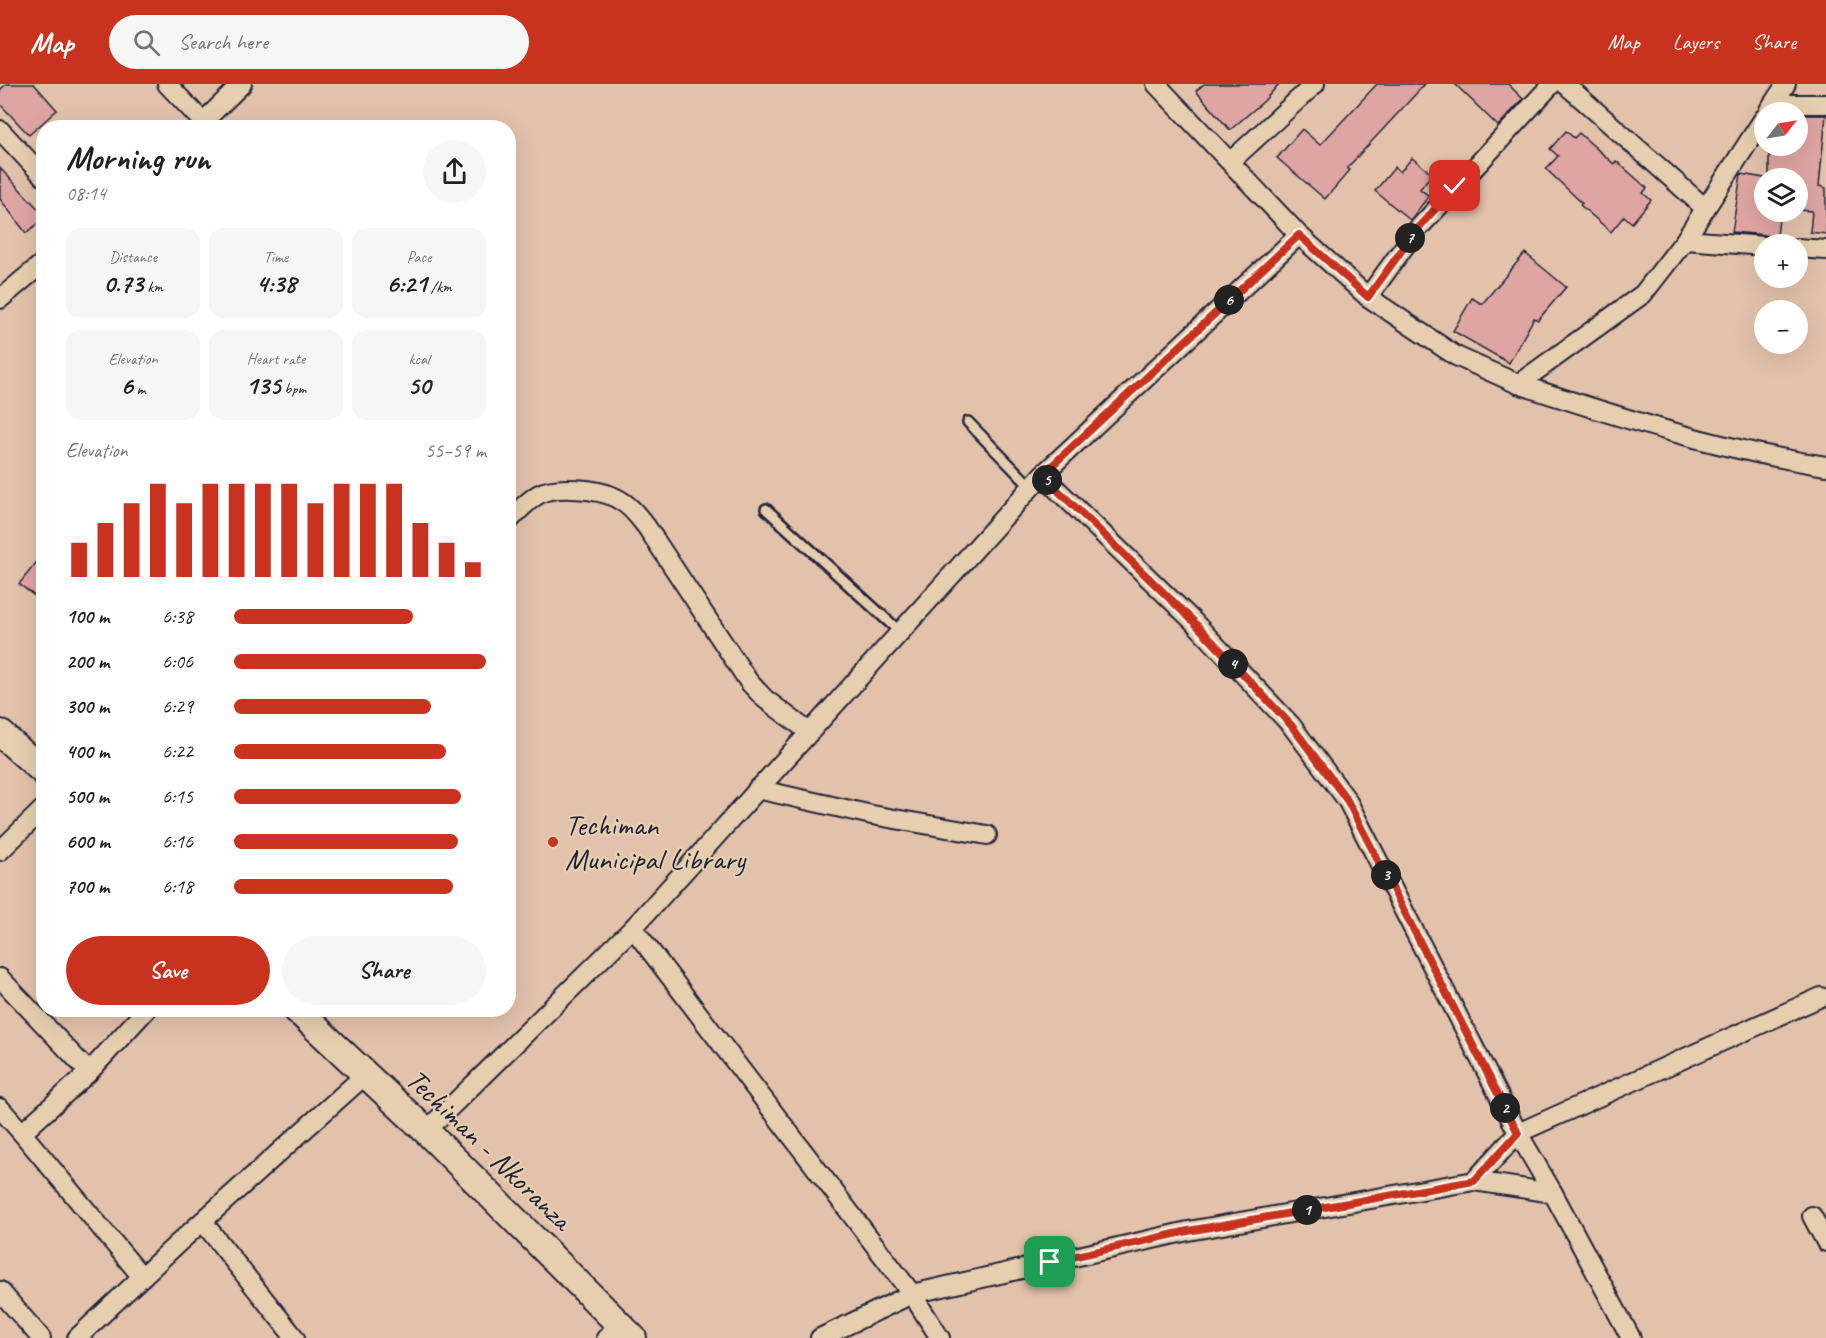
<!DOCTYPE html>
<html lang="en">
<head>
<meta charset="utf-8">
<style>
	:root { --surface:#fff; --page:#f6f6f6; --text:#202124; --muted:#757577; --accent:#c8321e }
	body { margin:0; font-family:Caveat,sans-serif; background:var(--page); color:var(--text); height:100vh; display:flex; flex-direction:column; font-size:22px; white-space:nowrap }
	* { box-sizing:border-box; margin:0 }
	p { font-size:20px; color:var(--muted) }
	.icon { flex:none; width:33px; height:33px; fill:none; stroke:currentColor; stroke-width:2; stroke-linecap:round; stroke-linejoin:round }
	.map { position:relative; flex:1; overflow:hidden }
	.drawer { position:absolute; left:36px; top:36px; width:480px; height:897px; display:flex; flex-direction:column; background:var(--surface); border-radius:24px; box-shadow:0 6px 24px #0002 }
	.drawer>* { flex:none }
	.needle { width:39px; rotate:59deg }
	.buttons { position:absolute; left:1754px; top:18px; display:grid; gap:12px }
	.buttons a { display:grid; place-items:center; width:54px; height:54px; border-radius:50%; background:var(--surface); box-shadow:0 6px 24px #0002; font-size:30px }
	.pin { position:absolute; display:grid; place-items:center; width:51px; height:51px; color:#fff; margin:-26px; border-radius:12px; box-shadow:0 3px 9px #0006 }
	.km { position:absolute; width:30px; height:30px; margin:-15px; border-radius:50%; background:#222; color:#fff; font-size:16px; line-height:30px; text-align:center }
	.round { display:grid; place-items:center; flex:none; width:63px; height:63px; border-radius:32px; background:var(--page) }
	.head { display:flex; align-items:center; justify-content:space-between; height:102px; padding:0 30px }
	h1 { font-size:33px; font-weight:800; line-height:45px }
	.metrics { display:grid; grid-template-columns:repeat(3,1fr); gap:9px; height:102px; padding:6px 30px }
	.metrics div { display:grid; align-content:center; border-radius:15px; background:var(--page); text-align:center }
	.metrics b { font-size:26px; font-weight:800 }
	.metrics small { font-size:16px; font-weight:400 }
	.metrics p { font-size:16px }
	.chart { height:168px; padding:12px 30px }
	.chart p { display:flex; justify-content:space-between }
	.chart svg { width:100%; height:108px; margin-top:6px; stroke:var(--accent); stroke-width:6 }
	.primary-button { display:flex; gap:12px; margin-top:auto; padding:12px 30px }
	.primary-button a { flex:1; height:69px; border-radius:36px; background:var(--accent); color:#fff; font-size:24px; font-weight:800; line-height:69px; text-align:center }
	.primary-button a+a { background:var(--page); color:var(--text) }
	ul { padding:0 30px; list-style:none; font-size:20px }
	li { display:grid; grid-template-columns:96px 72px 1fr; align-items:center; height:45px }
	li i { height:15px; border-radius:8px; background:var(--accent) }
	header { display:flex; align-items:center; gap:36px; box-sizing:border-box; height:84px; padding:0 30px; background:var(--accent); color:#fff }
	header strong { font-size:28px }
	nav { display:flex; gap:33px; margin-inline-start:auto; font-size:21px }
	.search { width:420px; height:54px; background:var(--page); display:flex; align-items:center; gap:15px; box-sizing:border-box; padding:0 21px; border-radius:33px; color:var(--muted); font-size:22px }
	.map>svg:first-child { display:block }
	.building { fill:#dfa5a3; stroke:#22223b; stroke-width:1.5 }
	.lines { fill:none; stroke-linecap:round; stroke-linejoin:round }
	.lane-casing { stroke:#22223b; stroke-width:14 }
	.street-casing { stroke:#22223b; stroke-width:22 }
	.secondary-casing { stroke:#22223b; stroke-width:30 }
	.lane { stroke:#e5cfae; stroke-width:9 }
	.street { stroke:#e5cfae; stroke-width:18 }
	.secondary { stroke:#e5cfae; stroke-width:26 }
	.route-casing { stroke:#fff; stroke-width:12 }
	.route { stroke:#c8321e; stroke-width:8 }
	.poi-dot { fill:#c8321e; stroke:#e5cfae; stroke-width:2 }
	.labels { text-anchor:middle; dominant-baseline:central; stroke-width:4.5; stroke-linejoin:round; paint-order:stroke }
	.poi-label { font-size:30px; fill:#22223b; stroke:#e5cfae; text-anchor:start }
	.street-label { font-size:30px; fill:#22223b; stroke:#e5cfae }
</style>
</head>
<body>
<header>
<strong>Map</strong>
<div class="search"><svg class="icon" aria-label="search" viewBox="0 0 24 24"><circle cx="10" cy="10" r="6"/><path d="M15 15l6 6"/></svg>Search here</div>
<nav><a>Map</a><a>Layers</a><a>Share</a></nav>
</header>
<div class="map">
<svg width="1826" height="1254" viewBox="0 0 1826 1254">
	<rect width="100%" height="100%" fill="#e3c2ab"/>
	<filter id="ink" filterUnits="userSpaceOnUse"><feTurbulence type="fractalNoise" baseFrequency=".0167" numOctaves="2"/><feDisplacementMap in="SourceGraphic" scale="12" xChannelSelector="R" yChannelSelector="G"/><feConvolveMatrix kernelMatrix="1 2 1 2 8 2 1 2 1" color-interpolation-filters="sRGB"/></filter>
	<g filter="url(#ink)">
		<g class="building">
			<path d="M6 0H34L57 26 29 51 0 20V6Z"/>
			<path d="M1204 0H1279L1264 17 1230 46 1196 7Z"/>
			<path d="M1377 0H1425L1347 84 1350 86 1325 115 1277 74 1302 45 1320 61Z"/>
			<path d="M1455 0H1508L1523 15 1498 42Z"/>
			<path d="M1797 31H1826L1819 102 1826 104V150L1810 148 1812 127 1797 126V94H1769V62H1797Z"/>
			<path d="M1566 47 1574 54 1579 49 1614 80 1616 77 1647 104 1643 109 1651 116 1632 139 1624 132 1611 148 1580 121 1582 119 1546 85 1558 72 1550 65Z"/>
			<path d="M1412 74 1432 90 1420 105 1429 112 1410 136 1375 107 1395 83 1400 88Z"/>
			<path d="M0 84 44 131V135L26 149 0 115Z"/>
			<path d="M1741 90 1764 94V128H1780L1776 159 1765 151 1732 148Z"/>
			<path d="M1525 169 1566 203 1538 236 1534 234 1509 279 1453 247 1472 214 1482 220Z"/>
			<path d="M44 469V519L19 500Z"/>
		</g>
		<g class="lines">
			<g class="lane-casing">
				<g id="lane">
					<path d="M968 338 1031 403"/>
					<path d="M766 425 900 548"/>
				</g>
			</g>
			<g class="street-casing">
				<g id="street">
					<path d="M167 0 203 38 242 0"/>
					<path d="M1156 0 1299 151 1368 213 1456 272 1518 300"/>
					<path d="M1565 0 1705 124"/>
					<path d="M1773 20H1826"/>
					<path d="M1769 26 1786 0"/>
					<path d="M1764 34 1685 156 1643 210 1518 300C1619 333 1720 366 1826 382"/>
					<path d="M0 46 44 93"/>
					<path d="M1231 77 1315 0"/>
					<path d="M1685 156 1764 162"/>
					<path d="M1797 164 1826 166"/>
					<path d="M1368 213 1415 148 1552 0"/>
					<path d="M0 215 44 178"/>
					<path d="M1042 391 1299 151"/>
					<path d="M508 438C517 428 527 417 539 410 555 401 600 405 616 414 629 420 637 431 646 442L749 598 765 615 809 648"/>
					<path d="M757 705 872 731 987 751"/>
					<path d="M0 767 44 724"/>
					<path d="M633 844 1042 391 1193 537 1291 641 1347 716 1518 1049 1553 1109 1631 1254"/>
					<path d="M0 894 89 988 22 1049 142 1193"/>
					<path d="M89 988 146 926"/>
					<path d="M0 1024 22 1049"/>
					<path d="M426 1047 633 844 912 1210 820 1254"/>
					<path d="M1474 1097 1518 1049 1821 913"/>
					<path d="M1812 1132 1826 1158"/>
					<path d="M203 1138 295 1254"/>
					<path d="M0 1207 41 1254"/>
					<path d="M77 1254 176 1161 365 991"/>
					<path d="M606 1254 619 1240"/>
					<path d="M940 1254 912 1210 1188 1147 1474 1097 1553 1109"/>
				</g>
			</g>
			<g class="secondary-casing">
				<g id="secondary">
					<path d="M0 649 44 688"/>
					<path d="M297 926 426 1047 633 1254"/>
				</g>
			</g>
			<use href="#lane" class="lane"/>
			<use href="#street" class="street"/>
			<use href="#secondary" class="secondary"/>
		</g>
	</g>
	<g class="lines" filter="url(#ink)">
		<g class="route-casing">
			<path id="route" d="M1050 1178 1188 1147 1474 1097 1518 1049 1347 716 1291 641 1193 537 1042 391 1299 151 1368 213 1415 148 1455 102"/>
		</g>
		<use href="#route" class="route"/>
	</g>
	<circle class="poi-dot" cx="553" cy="758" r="6"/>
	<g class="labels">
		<g class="poi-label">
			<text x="565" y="741">Techiman<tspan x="565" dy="34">Municipal Library</tspan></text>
		</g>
		<g class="street-label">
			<text transform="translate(489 1065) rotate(44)">Techiman - Nkoranza</text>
		</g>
	</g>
</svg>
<div class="buttons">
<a><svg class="needle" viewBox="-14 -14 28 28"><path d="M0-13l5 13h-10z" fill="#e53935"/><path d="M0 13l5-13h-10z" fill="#757577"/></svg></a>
<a><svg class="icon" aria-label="layers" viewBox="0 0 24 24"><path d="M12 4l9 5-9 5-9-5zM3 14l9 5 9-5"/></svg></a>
<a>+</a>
<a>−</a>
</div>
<div class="pin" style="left:1050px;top:1178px;background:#1e9e55"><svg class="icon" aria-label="arrive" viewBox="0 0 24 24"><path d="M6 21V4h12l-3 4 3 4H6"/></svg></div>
<div class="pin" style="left:1455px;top:102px;background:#d93025"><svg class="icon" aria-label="check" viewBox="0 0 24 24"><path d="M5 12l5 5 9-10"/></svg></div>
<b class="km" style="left:1307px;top:1126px">1</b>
<b class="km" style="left:1505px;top:1024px">2</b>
<b class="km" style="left:1386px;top:791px">3</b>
<b class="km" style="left:1233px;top:580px">4</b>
<b class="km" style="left:1047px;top:396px">5</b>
<b class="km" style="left:1229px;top:216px">6</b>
<b class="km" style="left:1410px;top:154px">7</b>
<section class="drawer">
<div class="head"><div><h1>Morning run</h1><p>08:14</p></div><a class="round"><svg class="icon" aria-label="share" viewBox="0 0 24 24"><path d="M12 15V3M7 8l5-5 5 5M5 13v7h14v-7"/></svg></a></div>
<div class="metrics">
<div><p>Distance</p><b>0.73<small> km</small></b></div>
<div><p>Time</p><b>4:38</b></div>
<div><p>Pace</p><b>6:21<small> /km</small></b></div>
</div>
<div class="metrics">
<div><p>Elevation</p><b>6<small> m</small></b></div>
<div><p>Heart rate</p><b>135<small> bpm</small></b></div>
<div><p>kcal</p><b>50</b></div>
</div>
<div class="chart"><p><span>Elevation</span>55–59 m</p>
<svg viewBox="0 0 160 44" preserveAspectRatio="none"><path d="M5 44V30M15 44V22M25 44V14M35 44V6M45 44V14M55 44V6M65 44V6M75 44V6M85 44V6M95 44V14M105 44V6M115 44V6M125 44V6M135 44V22M145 44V30M155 44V38"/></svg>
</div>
<ul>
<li><b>100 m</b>6:38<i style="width:71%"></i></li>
<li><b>200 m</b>6:06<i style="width:100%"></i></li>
<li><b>300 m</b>6:29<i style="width:78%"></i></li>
<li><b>400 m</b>6:22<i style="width:84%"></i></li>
<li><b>500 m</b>6:15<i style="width:90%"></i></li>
<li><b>600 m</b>6:16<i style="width:89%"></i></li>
<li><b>700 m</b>6:18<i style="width:87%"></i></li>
</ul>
<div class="primary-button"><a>Save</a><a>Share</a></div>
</section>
</div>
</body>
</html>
